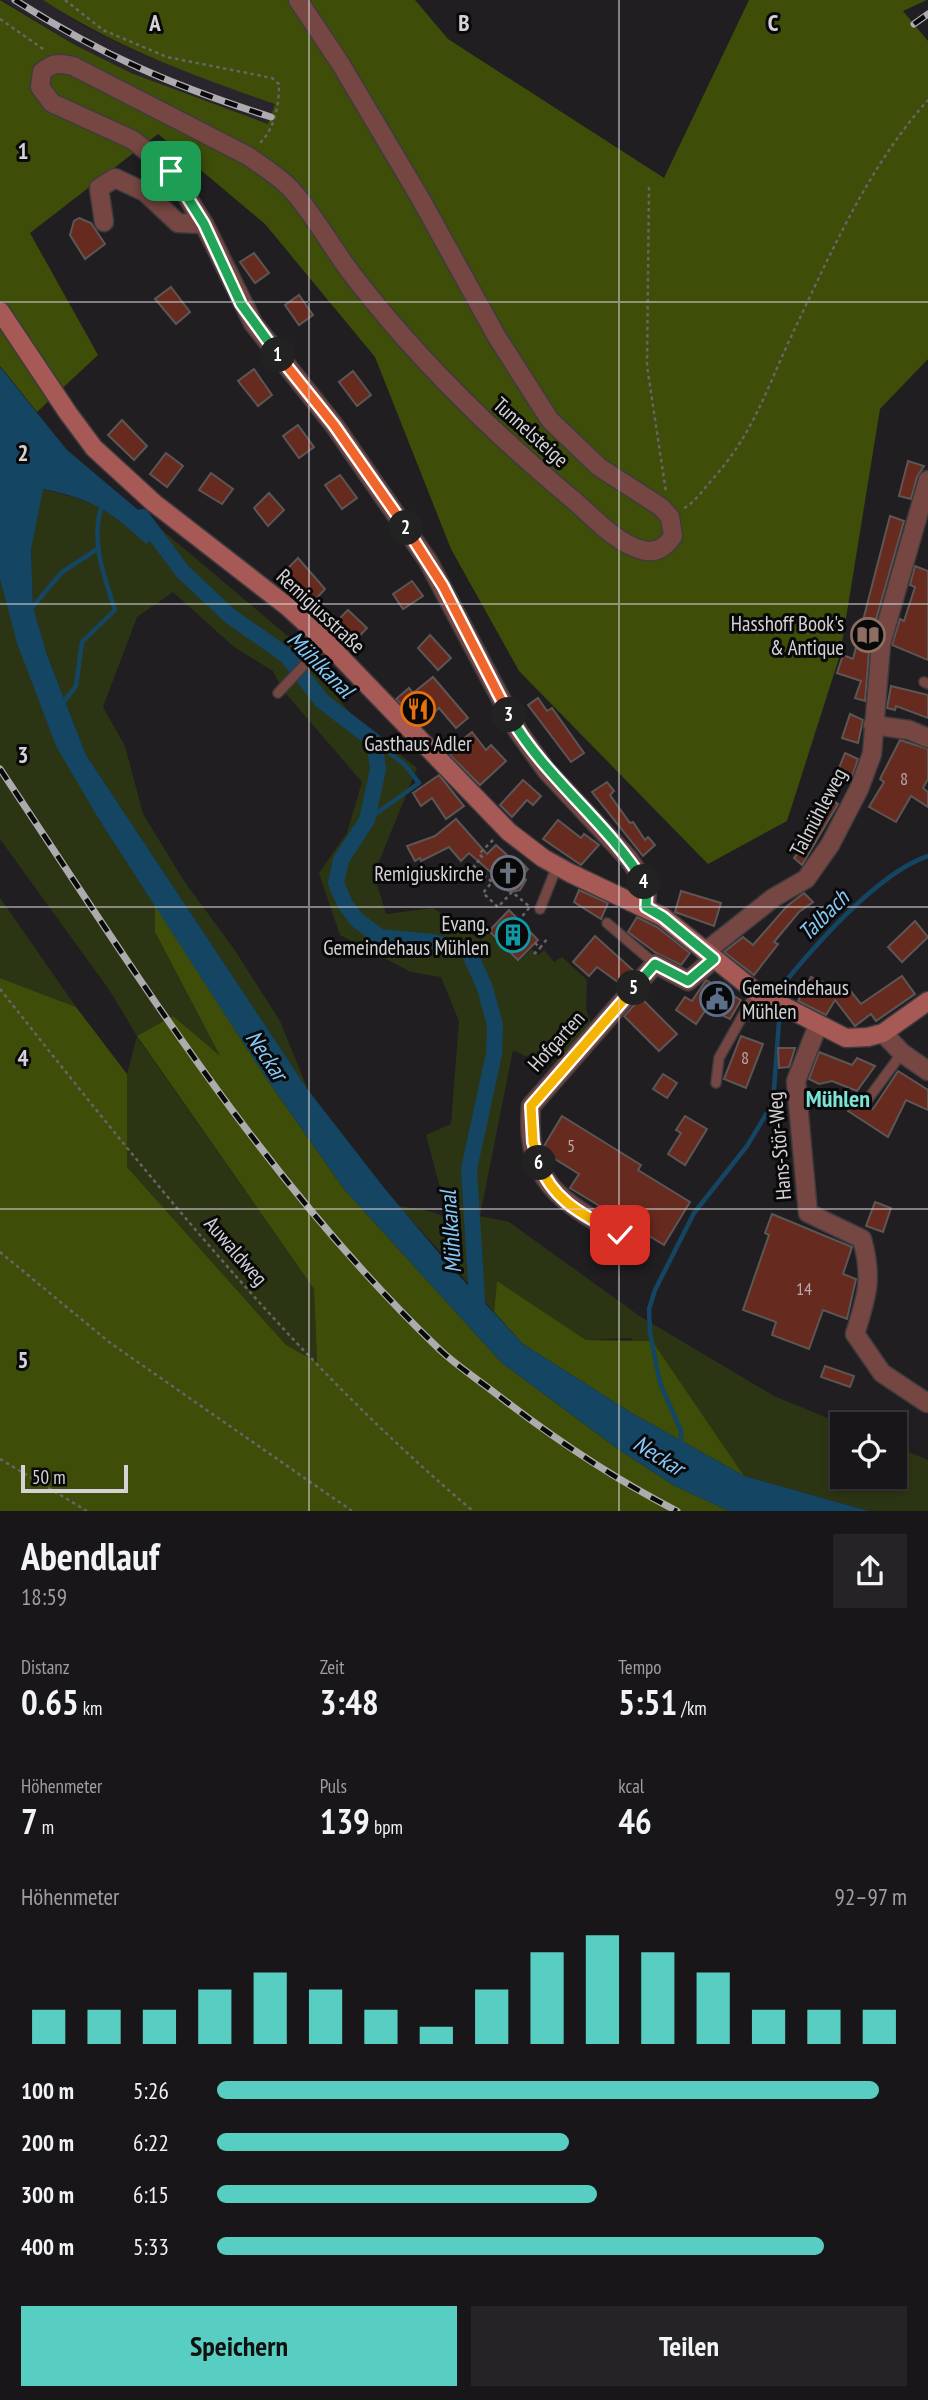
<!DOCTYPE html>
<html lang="de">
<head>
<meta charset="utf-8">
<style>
	:root { --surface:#19161a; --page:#262327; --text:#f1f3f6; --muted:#9f9fa2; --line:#373539; --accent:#57cec1 }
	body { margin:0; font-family:"PT Sans Narrow",sans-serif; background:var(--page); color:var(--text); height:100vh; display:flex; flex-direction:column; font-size:26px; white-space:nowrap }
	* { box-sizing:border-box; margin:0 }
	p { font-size:23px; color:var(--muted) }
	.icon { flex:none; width:38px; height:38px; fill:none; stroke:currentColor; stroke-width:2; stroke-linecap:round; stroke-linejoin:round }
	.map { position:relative; height:1511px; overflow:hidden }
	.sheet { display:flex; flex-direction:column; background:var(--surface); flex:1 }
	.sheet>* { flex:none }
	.controls { position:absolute; left:830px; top:1412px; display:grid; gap:14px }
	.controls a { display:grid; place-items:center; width:77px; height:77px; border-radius:0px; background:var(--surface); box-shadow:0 4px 10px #0003,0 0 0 2px var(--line); font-size:35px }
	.scale { position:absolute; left:21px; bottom:18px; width:107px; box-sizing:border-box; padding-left:7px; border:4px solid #d4d2d5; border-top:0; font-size:19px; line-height:24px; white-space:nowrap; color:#d4d2d5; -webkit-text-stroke:5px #0a090a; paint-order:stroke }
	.pin { position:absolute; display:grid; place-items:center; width:60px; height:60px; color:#fff; margin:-30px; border-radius:14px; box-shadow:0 4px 10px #0006 }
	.km { position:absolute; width:35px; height:35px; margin:-18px; border-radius:50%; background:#222; color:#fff; font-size:19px; line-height:35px; text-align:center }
	.round { display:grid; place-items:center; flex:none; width:74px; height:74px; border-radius:0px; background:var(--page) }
	.head { display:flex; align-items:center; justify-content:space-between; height:119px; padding:0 21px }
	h1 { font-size:38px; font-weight:700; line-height:52px }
	.stats { display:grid; grid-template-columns:repeat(3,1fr); gap:10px; height:119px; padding:7px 21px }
	.stats div { display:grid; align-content:center }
	.stats b { font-size:35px; font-weight:700 }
	.stats small { font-size:19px; font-weight:400 }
	.stats p { font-size:19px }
	.chart { height:196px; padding:14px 21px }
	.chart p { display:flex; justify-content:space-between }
	.chart svg { width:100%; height:126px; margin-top:7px; stroke:var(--accent); stroke-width:6 }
	.action { display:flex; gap:14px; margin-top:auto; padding:14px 21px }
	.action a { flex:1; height:80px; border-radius:0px; background:var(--accent); color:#111; font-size:28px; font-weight:700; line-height:80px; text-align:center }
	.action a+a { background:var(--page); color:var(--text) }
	ul { padding:0 21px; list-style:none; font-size:23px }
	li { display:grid; grid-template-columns:112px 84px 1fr; align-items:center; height:52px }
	li i { height:18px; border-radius:9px; background:var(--accent) }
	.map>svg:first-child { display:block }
	.built { fill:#2a242d }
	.green { fill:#2c3513 }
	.forest { fill:#3e4d08 }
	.water { fill:#144563 }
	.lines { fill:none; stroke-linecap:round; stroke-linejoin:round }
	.stream { stroke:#144563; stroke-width:4.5 }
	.canal { stroke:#144563; stroke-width:16 }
	.building { fill:#662a1f; stroke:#5c5655; stroke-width:2 }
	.service-casing { stroke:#3e3b3f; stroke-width:12 }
	.minor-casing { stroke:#3e3b3f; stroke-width:21 }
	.tertiary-casing { stroke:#3e3b3f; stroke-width:21 }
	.secondary-casing { stroke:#3e3b3f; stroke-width:21 }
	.path { stroke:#676468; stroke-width:2.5; stroke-dasharray:3.5 3.5; stroke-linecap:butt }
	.service { stroke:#764642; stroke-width:9 }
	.minor { stroke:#764642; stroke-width:18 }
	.tertiary { stroke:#764642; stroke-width:18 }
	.secondary { stroke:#a75a55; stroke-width:18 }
	.rail-casing { stroke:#adabae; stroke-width:7 }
	.rail { stroke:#0a090a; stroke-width:4.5; stroke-dasharray:13; stroke-linecap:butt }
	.split-1-casing { stroke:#fff; stroke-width:14 }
	.split-2-casing { stroke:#fff; stroke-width:14 }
	.split-3-casing { stroke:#fff; stroke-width:14 }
	.split-4-casing { stroke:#fff; stroke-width:14 }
	.split-5-casing { stroke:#fff; stroke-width:14 }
	.split-6-casing { stroke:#fff; stroke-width:14 }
	.split-7-casing { stroke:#fff; stroke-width:14 }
	.split-1 { stroke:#22a559; stroke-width:9 }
	.split-2 { stroke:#f0652b; stroke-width:9 }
	.split-3 { stroke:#f0652b; stroke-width:9 }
	.split-4 { stroke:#22a559; stroke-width:9 }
	.split-5 { stroke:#22a559; stroke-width:9 }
	.split-6 { stroke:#f5b400; stroke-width:9 }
	.split-7 { stroke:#f5b400; stroke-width:9 }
	.grid { fill:none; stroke:#d4d2d5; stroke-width:2; stroke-opacity:0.55 }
	.labels { text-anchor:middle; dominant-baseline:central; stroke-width:6; stroke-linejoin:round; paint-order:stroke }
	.number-label { font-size:18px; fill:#b8a8a8 }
	.street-label { font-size:21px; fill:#d4d2d5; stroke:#0a090a }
	.poi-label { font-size:21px; fill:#d4d2d5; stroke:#0a090a; text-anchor:end }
	.water-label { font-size:23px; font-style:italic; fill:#85c9f8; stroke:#0a090a }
	.quarter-label { font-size:24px; font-weight:bold; fill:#7ae4d7; stroke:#0a090a }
	.grid-label { font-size:23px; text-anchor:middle; font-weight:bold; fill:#d4d2d5; stroke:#0a090a; stroke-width:6; stroke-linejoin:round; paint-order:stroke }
</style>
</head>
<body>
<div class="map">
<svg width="928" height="1511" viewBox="0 0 928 1511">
	<rect width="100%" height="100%" fill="#211e22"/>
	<path class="built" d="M3 0H43L84 26 139 53 276 104 269 124 131 73 75 45Z"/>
	<g class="green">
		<path d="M42 489C94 501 106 508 146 543L155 535 156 525 296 643 352 716 417 768 374 874 386 914 433 908 481 940 487 932 519 961 532 949 539 955 544 950 554 962 562 957 587 980 586 1009 591 1024 569 1052 525 1056 513 1050 480 1216 509 1222 641 1317 774 1396 842 1424V1477H894V1446L928 1460V1511H869L744 1476 703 1419 631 1338 586 1340 497 1281 494 1312 399 1206 429 1211 448 1218 426 1135 451 1124 459 1021 441 977 411 972 340 935 319 873 347 833 362 782 282 689 273 671 234 647 173 592 137 617 103 707 125 746 143 814 184 881 234 949 280 1021 308 1090 86 755 47 655 33 607 31 550Z"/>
		<path d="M0 579 16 636 100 821 155 905V932L221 1058 173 1016 137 1037 314 1289 317 1362 286 1345 127 1167V1074L137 1036 110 991 0 839Z"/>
		<path d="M0 898 76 1007 0 978Z"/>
	</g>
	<g class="forest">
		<path d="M0 0 75 45 131 73 268 124 275 104C194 76 115 47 43 0H415L448 39 664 178 749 0H927L903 11 928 41V359L880 409 840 655 787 821 708 864 519 671 451 549 375 357 265 224 158 134 30 233 98 355 37 412 0 366Z"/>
		<path d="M155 905 266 1078 344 1189 502 1363 618 1449 673 1485 729 1511H0V978L76 1007 127 1074V1167L286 1345 317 1362 314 1289 137 1036 173 1016 220 1056 155 932Z"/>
		<path d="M497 1281 586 1340 652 1341 744 1476 630 1412 523 1344 494 1312Z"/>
	</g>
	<path class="water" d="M0 367 67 450 156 525 155 535 146 544C109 510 92 499 43 489L31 550 33 607 47 655 86 755 308 1090 385 1189 449 1265 523 1344 630 1412 744 1476 869 1511H729L673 1485 618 1449 502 1363 344 1189 266 1078 100 821 56 746 17 643 0 579Z"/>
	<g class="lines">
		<g class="stream">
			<path d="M30 610 62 572 99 548"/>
			<path d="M62 704 76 686 82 642 115 610C104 576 90 540 102 505"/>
			<path d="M367 820 419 783 405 765 374 741"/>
			<path d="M781 999 785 982C818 942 878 873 928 856"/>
			<path d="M681 1444V1431L660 1383 650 1333 649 1309 655 1290 694 1213 747 1146 773 1103 780 1008"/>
		</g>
		<path class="canal" d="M142 517 183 572 230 616 287 656 322 701 374 741 378 769 367 820 341 860 336 883 345 904 357 920 380 937 433 942 469 952 485 988 495 1025 494 1054 469 1169 478 1315"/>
	</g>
	<g class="building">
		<path d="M79 218 91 223 105 244 85 259 70 235 74 221Z"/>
		<path d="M254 253 269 273 255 283 240 262Z"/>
		<path d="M171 287 190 312 176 324 155 299Z"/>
		<path d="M299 295 313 315 299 325 285 305Z"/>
		<path d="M254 369 272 395 258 406 238 381Z"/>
		<path d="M353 371 371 395 357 406 339 382Z"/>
		<path d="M122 420 147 446 134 460 108 435Z"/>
		<path d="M298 425 314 447 299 458 283 436Z"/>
		<path d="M166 453 183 466 167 487 150 474Z"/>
		<path d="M908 461 924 466 917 477 911 499 899 496Z"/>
		<path d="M211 473 233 489 222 504 199 490Z"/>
		<path d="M340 475 357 498 342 509 325 485Z"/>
		<path d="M269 493 284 510 268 526 254 508Z"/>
		<path d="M890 516 904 521 870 641 865 701 855 698 861 681 837 673 843 655 853 659Z"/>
		<path d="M298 558 325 589 314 601 284 572Z"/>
		<path d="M915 566 928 571V660L892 645 900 619 904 621 915 587 910 585Z"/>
		<path d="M412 581 423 596 403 609 393 594Z"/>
		<path d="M348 610 367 628 355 641 338 620Z"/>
		<path d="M430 635 451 658 438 670 418 648Z"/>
		<path d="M433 677 468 718 456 728 439 708 421 724 396 699 409 688 413 693Z"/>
		<path d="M891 686 928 695V718L896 706 895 710 887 708Z"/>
		<path d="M538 698 547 711 552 708 584 753 571 762 528 705Z"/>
		<path d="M850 714 863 720 858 743 842 738Z"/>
		<path d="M472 732 486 750 491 745 506 761 480 785 450 755 465 743 462 740Z"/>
		<path d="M900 740 928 749V779L923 788 928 792V807L911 796 896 822 869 807 884 782 880 779Z"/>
		<path d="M845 753 858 759 851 779 837 773Z"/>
		<path d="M439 775 464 806 446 819 432 798 421 806 413 793Z"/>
		<path d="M523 780 541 796 533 805 527 800 512 817 500 805Z"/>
		<path d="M607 782 614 791 610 795 630 823 633 822 645 840 648 837 655 845 643 856 592 792Z"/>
		<path d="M827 798 838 804 802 865 794 858 804 846 796 840 804 830 809 834Z"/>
		<path d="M456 819 487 854 496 845 517 864 520 861 528 869 522 876 526 880 520 890 511 892 497 886 501 881 469 853 461 861 449 847 421 861 420 858 415 861 407 846 435 836Z"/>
		<path d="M558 820 581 838 584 834 599 845 581 865 543 839Z"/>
		<path d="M579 890 608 903 601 919 574 902Z"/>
		<path d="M681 891 721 903 714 926 675 912Z"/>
		<path d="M804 893 813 902 799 912 774 942 778 944 754 975 724 952 743 937 753 945 787 906Z"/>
		<path d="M509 910 538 940 518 960 489 931Z"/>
		<path d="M637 917 657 927 690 953 681 965 656 953 628 932Z"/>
		<path d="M915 921 928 937 902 962 888 947Z"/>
		<path d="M595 936 634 971 622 985 597 967 589 976 573 962Z"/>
		<path d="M902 976 915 994 876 1021 871 1014 855 1026 835 1000 826 1015 798 1001 811 977 844 991 848 988 861 1004Z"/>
		<path d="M706 980 741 1000 730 1019 707 1008 696 1024 676 1010 685 997 692 1001Z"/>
		<path d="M641 998 677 1034 659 1051 624 1016Z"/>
		<path d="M741 1036 763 1044 746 1088 724 1079Z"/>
		<path d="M778 1048H795L789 1067 779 1068Z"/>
		<path d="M819 1052 852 1065 857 1058 875 1066 857 1091 832 1081 819 1084 809 1079Z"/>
		<path d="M898 1071 928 1090V1110L906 1100 888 1137 848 1111 855 1098 873 1109Z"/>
		<path d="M663 1074 677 1083 667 1098 653 1089Z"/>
		<path d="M562 1116 641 1165 638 1170 690 1202 664 1245 570 1188 579 1174 547 1154 544 1146Z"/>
		<path d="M685 1116 707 1129 685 1165 668 1154 681 1133 676 1130Z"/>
		<path d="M875 1202 891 1208 883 1232 866 1226Z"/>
		<path d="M772 1214 852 1247 843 1274 856 1279 847 1319 823 1310 809 1349 772 1335 776 1322 743 1310 769 1235 765 1233Z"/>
		<path d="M825 1366 854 1376 850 1387 821 1377Z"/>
	</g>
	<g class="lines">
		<g class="service-casing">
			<g id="service">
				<path d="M924 682 928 684"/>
				<path d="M278 693 326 642"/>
				<path d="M540 909 557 866"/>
				<path d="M607 923 655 964"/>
				<path d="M716 1083 719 1058 756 992"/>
				<path d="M868 1099 902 1053"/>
			</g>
		</g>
		<g class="minor-casing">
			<g id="minor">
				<path d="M104 222 99 188 115 178 145 192 178 223 204 224"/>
				<path d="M873 725 909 730 928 738"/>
				<path d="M705 952 773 898 806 879 830 845 859 789 872 754 881 644 928 480"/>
				<path d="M818 1025 796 1081 808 1213 862 1239C873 1278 867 1296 855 1334L882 1373 927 1403 928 1401"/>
				<path d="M883 1033 902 1053 928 1071"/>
				<path d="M620 1235C562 1202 525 1182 531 1106L655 964 688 981 714 959"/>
			</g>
		</g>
		<g class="tertiary-casing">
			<path id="tertiary" d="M298 0 340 63 419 196 497 337 550 420 599 467 661 507 670 517 673 536C666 547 656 554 642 550 617 543 597 521 578 504 496 436 420 362 355 278 332 249 315 215 290 188 277 175 262 166 248 156L73 66C60 63 53 62 42 72L40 87 52 103 133 140 171 171 204 224 253 323 334 425 428 561 518 731 546 770 629 859 647 886 646 907"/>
		</g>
		<g class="secondary-casing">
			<path id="secondary" d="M0 311 68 413 94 448 154 503 288 607 326 642 509 832 543 858 570 873 663 917 756 992 846 1038 868 1037 883 1033 928 1001"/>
		</g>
		<g class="path">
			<path d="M65 0 103 30 167 57 272 78 279 84C279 105 275 128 260 143"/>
			<path d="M0 19 46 51"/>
			<path d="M649 187 647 366 666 492"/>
			<path d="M684 508C695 502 702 491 710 482 752 436 765 393 790 339 829 257 867 168 928 100"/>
			<path d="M493 840 479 854 482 857 474 866 492 882 483 893 498 907 512 892 530 907 519 920"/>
			<path d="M535 943 540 948 547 939"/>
			<path d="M534 954 540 948"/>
			<path d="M0 989C145 1172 293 1360 473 1511"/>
			<path d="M0 1252 109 1342 352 1511"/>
			<path d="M0 1459 87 1511"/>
		</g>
		<use href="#service" class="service"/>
		<use href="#minor" class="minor"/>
		<use href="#tertiary" class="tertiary"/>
		<use href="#secondary" class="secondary"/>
		<g class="rail-casing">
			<g id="rail">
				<path d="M15 0C101 55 173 86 271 117"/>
				<path d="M914 24 928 14"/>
				<path d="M0 769C134 970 262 1179 437 1347 454 1364 476 1378 495 1393 553 1438 612 1478 677 1511"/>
			</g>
		</g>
		<use href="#rail" class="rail"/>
	</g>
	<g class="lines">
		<g class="split-1-casing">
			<path id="split-1" d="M171 171 204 224 241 304 278 355"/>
		</g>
		<g class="split-2-casing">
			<path id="split-2" d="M278 355 334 425 406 528"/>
		</g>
		<g class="split-3-casing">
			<path id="split-3" d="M406 528 443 586 509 715"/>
		</g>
		<g class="split-4-casing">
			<path id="split-4" d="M509 715C545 778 606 821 644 882"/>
		</g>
		<g class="split-5-casing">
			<path id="split-5" d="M634 988 655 964 688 981 714 959 663 917 646 907 647 886 644 882"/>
		</g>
		<g class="split-6-casing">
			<path id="split-6" d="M539 1163 533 1142 531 1106 634 988"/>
		</g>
		<g class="split-7-casing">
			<path id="split-7" d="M539 1163C553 1202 586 1216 620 1235"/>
		</g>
		<use href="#split-1" class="split-1"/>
		<use href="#split-2" class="split-2"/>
		<use href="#split-3" class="split-3"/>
		<use href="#split-4" class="split-4"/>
		<use href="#split-5" class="split-5"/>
		<use href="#split-6" class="split-6"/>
		<use href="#split-7" class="split-7"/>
	</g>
	<path class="grid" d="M309 0V1511M619 0V1511M0 302H928M0 604H928M0 907H928M0 1209H928"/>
	<defs>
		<g id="library-ring" transform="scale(1.75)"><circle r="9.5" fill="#0a090a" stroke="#8d6e63" stroke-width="1.5"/><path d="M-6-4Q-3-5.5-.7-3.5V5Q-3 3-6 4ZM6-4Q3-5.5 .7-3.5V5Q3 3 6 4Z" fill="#8d6e63"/></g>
		<g id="restaurant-ring" transform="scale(1.75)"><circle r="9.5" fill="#0a090a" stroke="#e8710a" stroke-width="1.5"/><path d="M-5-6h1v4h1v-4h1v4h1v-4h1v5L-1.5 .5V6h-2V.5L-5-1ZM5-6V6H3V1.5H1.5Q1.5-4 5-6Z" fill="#e8710a"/></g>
		<g id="church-ring" transform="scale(1.75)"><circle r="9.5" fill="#0a090a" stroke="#6b7280" stroke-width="1.5"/><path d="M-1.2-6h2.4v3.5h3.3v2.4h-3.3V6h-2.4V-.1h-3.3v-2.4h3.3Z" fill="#6b7280"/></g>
		<g id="building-ring" transform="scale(1.75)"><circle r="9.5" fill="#0a090a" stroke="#0f9aa8" stroke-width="1.5"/><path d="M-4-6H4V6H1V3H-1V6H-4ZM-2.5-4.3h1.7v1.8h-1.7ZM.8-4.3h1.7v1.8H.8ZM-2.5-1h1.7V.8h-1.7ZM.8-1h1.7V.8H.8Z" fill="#0f9aa8"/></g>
		<g id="civic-ring" transform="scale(1.75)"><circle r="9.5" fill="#0a090a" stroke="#5c6f8a" stroke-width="1.5"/><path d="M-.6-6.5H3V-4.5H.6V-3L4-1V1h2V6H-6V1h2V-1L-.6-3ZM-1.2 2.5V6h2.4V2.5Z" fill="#5c6f8a"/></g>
	</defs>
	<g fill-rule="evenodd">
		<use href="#library-ring" x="868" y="635"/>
		<use href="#restaurant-ring" x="418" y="709"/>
		<use href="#church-ring" x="508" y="873"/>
		<use href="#building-ring" x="513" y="935"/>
		<use href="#civic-ring" x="717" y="999"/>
	</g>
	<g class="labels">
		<g class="number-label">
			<text x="904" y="778">8</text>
			<text x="745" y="1057">8</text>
			<text x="571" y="1145">5</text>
			<text x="804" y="1288">14</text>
		</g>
		<g class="street-label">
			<text transform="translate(531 432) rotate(42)">Tunnelsteige</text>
			<text transform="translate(321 611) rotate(43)">Remigiusstraße</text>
			<text transform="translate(818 812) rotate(-62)">Talmühleweg</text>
			<text transform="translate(556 1041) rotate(-48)">Hofgarten</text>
			<text transform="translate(779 1146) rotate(-95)">Hans-Stör-Weg</text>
			<text transform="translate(236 1251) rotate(49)">Auwaldweg</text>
		</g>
		<g class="poi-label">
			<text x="844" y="623">Hasshoff Book's<tspan x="844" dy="24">&amp; Antique</tspan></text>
			<text x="418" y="743" text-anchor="middle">Gasthaus Adler</text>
			<text x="484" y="873">Remigiuskirche</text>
			<text x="489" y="923">Evang.<tspan x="489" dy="24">Gemeindehaus Mühlen</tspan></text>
			<text x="742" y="987" text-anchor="start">Gemeindehaus<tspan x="742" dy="24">Mühlen</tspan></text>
		</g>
		<g class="water-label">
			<text transform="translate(321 664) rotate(45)">Mühlkanal</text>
			<text transform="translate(823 915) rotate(-45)">Talbach</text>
			<text transform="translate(267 1055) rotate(56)">Neckar</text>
			<text transform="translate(450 1232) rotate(-94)">Mühlkanal</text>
			<text transform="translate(659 1455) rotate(32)">Neckar</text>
		</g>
		<g class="quarter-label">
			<text x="838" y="1098">Mühlen</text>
		</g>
	</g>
	<g class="grid-label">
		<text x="155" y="31">A</text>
		<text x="464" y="31">B</text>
		<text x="773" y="31">C</text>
		<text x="23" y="159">1</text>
		<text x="23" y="461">2</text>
		<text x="23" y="763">3</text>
		<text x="23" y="1066">4</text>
		<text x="23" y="1368">5</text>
	</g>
</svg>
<div class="controls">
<a><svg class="icon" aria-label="locate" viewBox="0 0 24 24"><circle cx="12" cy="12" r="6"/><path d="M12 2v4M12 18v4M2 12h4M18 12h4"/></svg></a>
</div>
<div class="scale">50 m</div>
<div class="pin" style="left:171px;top:171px;background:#1e9e55"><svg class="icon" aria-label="arrive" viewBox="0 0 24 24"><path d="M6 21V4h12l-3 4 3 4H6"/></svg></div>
<div class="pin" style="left:620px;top:1235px;background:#d93025"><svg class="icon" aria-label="check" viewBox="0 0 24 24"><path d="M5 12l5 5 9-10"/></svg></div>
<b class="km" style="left:278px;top:355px">1</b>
<b class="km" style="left:406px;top:528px">2</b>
<b class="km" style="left:509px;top:715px">3</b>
<b class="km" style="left:644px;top:882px">4</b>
<b class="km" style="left:634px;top:988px">5</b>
<b class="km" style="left:539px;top:1163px">6</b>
</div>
<section class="sheet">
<div class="head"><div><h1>Abendlauf</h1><p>18:59</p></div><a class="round"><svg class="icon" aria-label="share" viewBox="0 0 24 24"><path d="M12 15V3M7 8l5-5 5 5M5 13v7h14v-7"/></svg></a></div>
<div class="stats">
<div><p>Distanz</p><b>0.65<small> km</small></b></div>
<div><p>Zeit</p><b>3:48</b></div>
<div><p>Tempo</p><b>5:51<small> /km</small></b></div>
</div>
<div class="stats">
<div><p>Höhenmeter</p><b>7<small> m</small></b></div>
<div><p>Puls</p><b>139<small> bpm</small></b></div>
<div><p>kcal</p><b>46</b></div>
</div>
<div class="chart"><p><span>Höhenmeter</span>92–97 m</p>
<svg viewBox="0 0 160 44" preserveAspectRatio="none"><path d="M5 44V32M15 44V32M25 44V32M35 44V25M45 44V19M55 44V25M65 44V32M75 44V38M85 44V25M95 44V12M105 44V6M115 44V12M125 44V19M135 44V32M145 44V32M155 44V32"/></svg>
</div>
<ul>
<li><b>100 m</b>5:26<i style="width:96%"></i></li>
<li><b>200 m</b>6:22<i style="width:51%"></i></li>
<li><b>300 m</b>6:15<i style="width:55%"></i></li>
<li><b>400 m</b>5:33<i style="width:88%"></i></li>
</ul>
<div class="action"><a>Speichern</a><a>Teilen</a></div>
</section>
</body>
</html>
